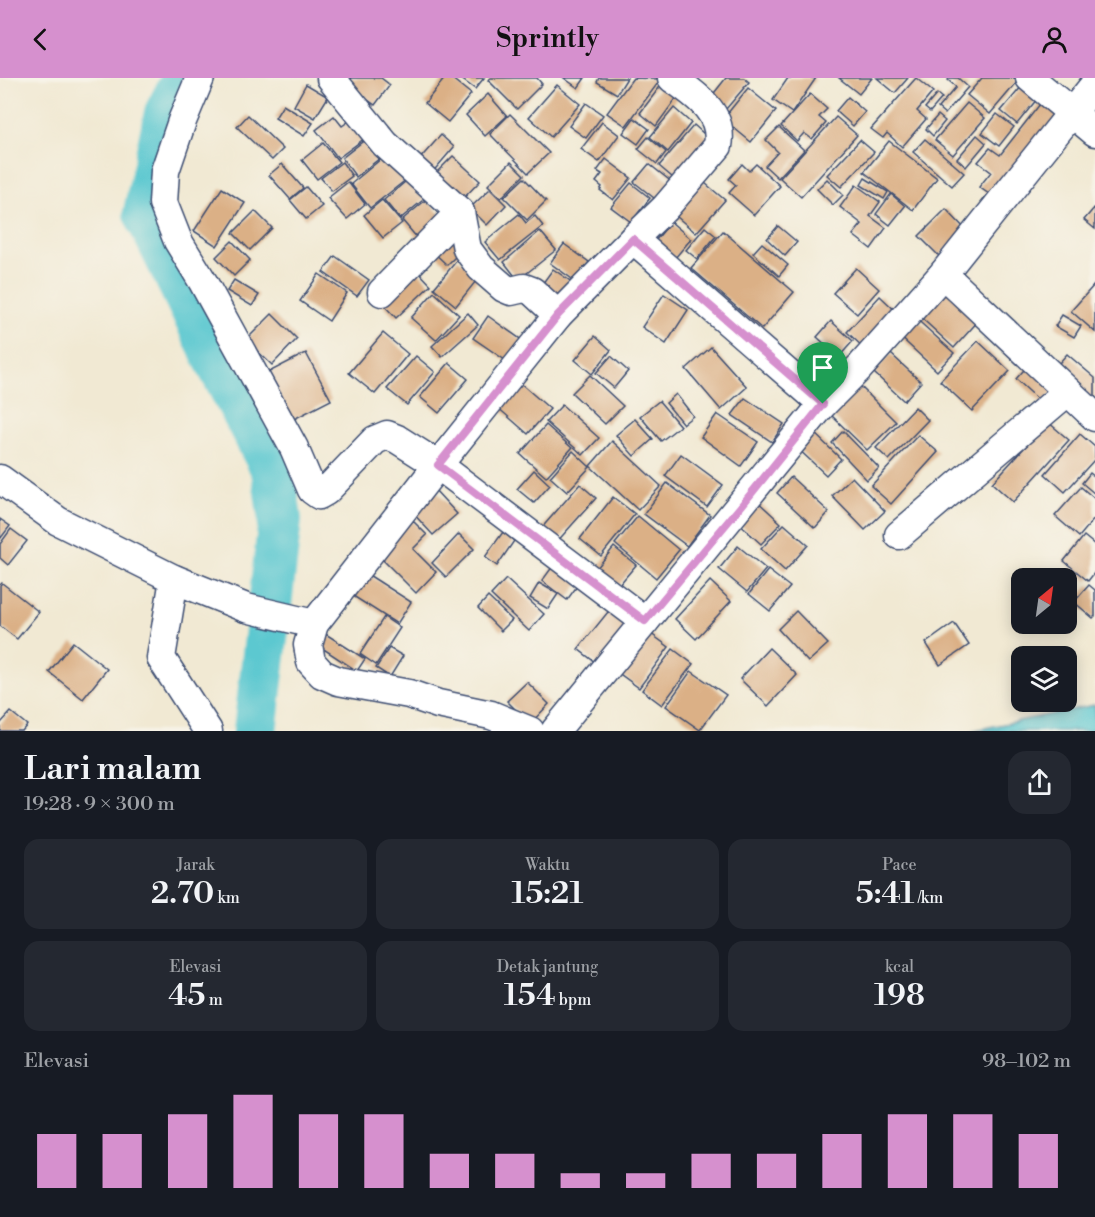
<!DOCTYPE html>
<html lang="id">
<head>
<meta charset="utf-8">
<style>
	:root { --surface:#171b24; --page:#242831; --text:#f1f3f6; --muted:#9ea1a6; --accent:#d690ce }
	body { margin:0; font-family:"Libre Bodoni",serif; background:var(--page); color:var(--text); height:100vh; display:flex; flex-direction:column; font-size:22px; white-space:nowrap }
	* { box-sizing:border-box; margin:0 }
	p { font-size:20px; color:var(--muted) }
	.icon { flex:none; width:33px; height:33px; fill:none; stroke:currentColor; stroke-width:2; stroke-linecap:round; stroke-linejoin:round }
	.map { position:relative; height:653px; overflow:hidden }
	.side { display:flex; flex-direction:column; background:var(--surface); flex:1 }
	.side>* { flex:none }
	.needle { width:39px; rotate:29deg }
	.fabs { position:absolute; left:1011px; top:490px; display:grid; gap:12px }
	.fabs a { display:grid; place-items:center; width:66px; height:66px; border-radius:12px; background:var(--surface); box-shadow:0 3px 15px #0003; font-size:30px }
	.pin { position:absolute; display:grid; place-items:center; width:51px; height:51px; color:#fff; margin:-62px -26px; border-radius:50% 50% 50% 0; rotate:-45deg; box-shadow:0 0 6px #0007 }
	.pin .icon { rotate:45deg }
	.round { display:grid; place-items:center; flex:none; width:63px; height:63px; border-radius:18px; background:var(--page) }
	.head { display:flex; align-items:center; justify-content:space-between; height:102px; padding:0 24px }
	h1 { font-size:33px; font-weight:600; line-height:45px }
	.metrics { display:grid; grid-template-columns:repeat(3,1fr); gap:9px; height:102px; padding:6px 24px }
	.metrics div { display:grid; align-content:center; border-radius:15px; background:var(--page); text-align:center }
	.metrics b { font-size:30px; font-weight:600 }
	.metrics small { font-size:16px; font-weight:400 }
	.metrics p { font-size:16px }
	.chart { height:168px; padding:12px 24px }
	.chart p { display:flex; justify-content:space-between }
	.chart svg { width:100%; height:108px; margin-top:6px; stroke:var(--accent); stroke-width:6 }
	header { display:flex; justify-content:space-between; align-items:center; height:78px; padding:0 24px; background:var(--accent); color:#111; font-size:27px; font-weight:600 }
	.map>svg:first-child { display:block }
	.water { fill:#5bc8d0; stroke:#3b7c97; stroke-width:1.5 }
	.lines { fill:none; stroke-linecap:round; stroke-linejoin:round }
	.river { stroke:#5bc8d0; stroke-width:44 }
	.building { fill:#dbb086 }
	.street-casing { stroke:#3b4b70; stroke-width:31 }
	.street { stroke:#fff; stroke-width:28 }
	.route-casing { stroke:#fff; stroke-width:12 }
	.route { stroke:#d690ce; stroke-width:8 }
</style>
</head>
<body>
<header><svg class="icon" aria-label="back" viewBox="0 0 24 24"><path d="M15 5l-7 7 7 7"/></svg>Sprintly<svg class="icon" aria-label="person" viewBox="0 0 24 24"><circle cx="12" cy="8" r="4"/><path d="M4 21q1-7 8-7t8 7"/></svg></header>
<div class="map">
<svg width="1095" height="653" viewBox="0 0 1095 653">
	<rect width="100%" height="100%" fill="#f7f3e8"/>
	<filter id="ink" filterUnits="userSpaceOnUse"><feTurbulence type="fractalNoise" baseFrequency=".0167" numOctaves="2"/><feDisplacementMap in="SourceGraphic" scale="12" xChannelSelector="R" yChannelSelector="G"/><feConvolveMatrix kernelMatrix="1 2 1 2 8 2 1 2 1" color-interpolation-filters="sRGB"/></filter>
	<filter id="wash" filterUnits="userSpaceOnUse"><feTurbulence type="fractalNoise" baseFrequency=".008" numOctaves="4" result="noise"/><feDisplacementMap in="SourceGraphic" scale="24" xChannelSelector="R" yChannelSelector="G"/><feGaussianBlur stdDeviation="1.35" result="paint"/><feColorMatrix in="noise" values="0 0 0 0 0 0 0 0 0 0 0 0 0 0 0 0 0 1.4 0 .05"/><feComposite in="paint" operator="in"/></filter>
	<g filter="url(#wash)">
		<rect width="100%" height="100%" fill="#f1e9d3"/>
		<path class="water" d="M1095 627V653H971Z"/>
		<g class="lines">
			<path class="river" d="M184 0 166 35 145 135 219 288 273 392 280 442 255 653"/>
		</g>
		<g id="blocks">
			<g class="building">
				<path d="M351 0H381L390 7 375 27 346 6Z"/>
				<path d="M445 0H451L471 16 448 44 425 25Z"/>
				<path d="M460 0H484L475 11Z"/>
				<path d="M491 0H537L542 6 517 31 488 2Z"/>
				<path d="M564 0H585L578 10Z"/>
				<path d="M599 0H627L617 16 597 4Z"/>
				<path d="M633 0 661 1 626 48 607 35Z"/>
				<path d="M726 0H744L749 4 726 31 711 19Z"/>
				<path d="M788 0H816L792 35 773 22Z"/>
				<path d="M839 0H872L859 16Z"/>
				<path d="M877 0H908L895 15Z"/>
				<path d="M916 0 933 14 917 33 926 41 902 69 887 55 883 60 871 51Z"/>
				<path d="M950 0H958L968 9 945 36 938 30 956 9 948 2Z"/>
				<path d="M982 0H1014L1018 3 990 36 967 17Z"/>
				<path d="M306 6 328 19 315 40 294 28Z"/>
				<path d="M662 6 678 18 656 48 640 35Z"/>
				<path d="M557 7 580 26 551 59 529 39Z"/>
				<path d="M1022 8 1037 21 1017 46 1001 33Z"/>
				<path d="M748 10 776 33 751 64 723 41Z"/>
				<path d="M488 16 507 38 485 58 466 37Z"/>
				<path d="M810 16 827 31 819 39 826 45 812 61 804 55 797 63 781 48Z"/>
				<path d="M937 16 942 20 930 34 925 30Z"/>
				<path d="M848 19 865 34 853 48 836 33Z"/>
				<path d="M1044 21 1065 38 992 118 979 109 991 94 978 84 990 70 1000 77Z"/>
				<path d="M586 25 603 37 586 60 569 48Z"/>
				<path d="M967 25 985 40 953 77 935 62Z"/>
				<path d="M283 27 313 45 304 58 275 40Z"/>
				<path d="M674 30 691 45 668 74 650 59Z"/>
				<path d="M510 36 549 75 528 95 490 56Z"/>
				<path d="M997 36 1014 49 999 68 982 55Z"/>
				<path d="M248 37 283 71 272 82 237 49Z"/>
				<path d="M938 37 945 43 933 58 926 51Z"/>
				<path d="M334 38 342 48 355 39 369 57 338 80 316 52Z"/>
				<path d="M836 39 857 57 801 119 780 100Z"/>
				<path d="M634 40 649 51 638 66 623 55Z"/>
				<path d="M602 44 619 57 599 84 581 71Z"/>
				<path d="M694 47 713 64 679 105 659 88Z"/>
				<path d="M779 49 804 72 778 100 765 88 778 74 766 62Z"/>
				<path d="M441 57 454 69 431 96 417 84Z"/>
				<path d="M977 57 986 65 966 89 957 81Z"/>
				<path d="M648 59 666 74 657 86 638 71Z"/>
				<path d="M366 61 380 80 356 99 342 80Z"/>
				<path d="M925 61 964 95 952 108 913 74Z"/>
				<path d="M860 62 874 74 841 109 827 97Z"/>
				<path d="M889 63 937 100 913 132 864 94Z"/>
				<path d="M323 65 339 84 317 101 302 82Z"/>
				<path d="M387 76 407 101 370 130 351 106Z"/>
				<path d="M453 78 480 103 457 127 430 101Z"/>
				<path d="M606 81 631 100 613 122 600 112 602 109 596 104 602 96 597 93Z"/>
				<path d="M342 84 352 98 332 113 321 100Z"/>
				<path d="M511 84 524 97 501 120 488 107Z"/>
				<path d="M282 86 303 110 290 121 269 97Z"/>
				<path d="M649 86 678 109 664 128 634 104Z"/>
				<path d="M742 86 749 93 756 86 780 108 754 137 729 115 736 107 729 101Z"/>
				<path d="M412 98 428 118 400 141 384 122Z"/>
				<path d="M524 100 546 123 527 142 504 119Z"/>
				<path d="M699 100 725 122 696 155 670 133Z"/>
				<path d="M865 100 888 114 884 121 861 107Z"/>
				<path d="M827 101 843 117 833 127 817 111Z"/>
				<path d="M348 104 365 126 347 141 328 120Z"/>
				<path d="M631 105 650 120 631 144 611 129Z"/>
				<path d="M856 107 880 124 870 138 886 150 871 171 853 157 862 146 840 129Z"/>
				<path d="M306 109 322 128 306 141 290 122Z"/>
				<path d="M222 110 245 125 217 168 194 153Z"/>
				<path d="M490 111 506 127 487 147 470 130Z"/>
				<path d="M891 116 905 128 890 147 876 136Z"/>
				<path d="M427 121 443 140 418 161 402 142Z"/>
				<path d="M382 122 402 145 383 160 364 137Z"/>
				<path d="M1095 129V151L1084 142Z"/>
				<path d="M946 131 966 152 939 178 919 158Z"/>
				<path d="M255 133 272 150 250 172 233 155Z"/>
				<path d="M519 136 526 145 535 138 543 148 500 182 485 164Z"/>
				<path d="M671 144 691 161 675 180 655 163Z"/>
				<path d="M778 148 797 164 785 178 767 161Z"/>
				<path d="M705 149 716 158 697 181 686 172Z"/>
				<path d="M447 153 464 170 447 187 430 171Z"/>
				<path d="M540 153 556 172 518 202 504 184Z"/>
				<path d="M723 153 794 214 762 251 691 190Z"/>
				<path d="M232 163 250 182 234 198 216 179Z"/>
				<path d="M762 165 788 187 779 198 753 175Z"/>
				<path d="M564 166 589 184 575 203 550 185Z"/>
				<path d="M335 178 369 202 357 218 323 194Z"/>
				<path d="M458 181 480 198 456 228 434 210Z"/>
				<path d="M415 190 431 207 396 240 380 223Z"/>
				<path d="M856 190 879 211 857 236 833 215Z"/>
				<path d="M553 191 573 205 557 227 537 213Z"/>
				<path d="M319 196 347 215 329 243 300 223Z"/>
				<path d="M234 202 259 217 252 228 227 213Z"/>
				<path d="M941 205 980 241 954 270 915 234Z"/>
				<path d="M1095 206V254L1071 233Z"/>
				<path d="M434 214 459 237 436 262 411 240Z"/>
				<path d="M664 216 688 232 666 266 642 249Z"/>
				<path d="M880 218 900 237 867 273 847 254Z"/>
				<path d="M468 235 478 247 442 279 432 268Z"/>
				<path d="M272 236 297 261 272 287 246 262Z"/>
				<path d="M911 236 954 275 937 293 895 254Z"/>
				<path d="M1062 237 1081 248 1074 259 1055 248Z"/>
				<path d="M488 238 523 263 508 284 473 260Z"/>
				<path d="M831 243 853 263 839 279 817 259Z"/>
				<path d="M383 255 408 276 375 316 349 295Z"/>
				<path d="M595 258 611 272 592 296 575 282Z"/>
				<path d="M978 263 1010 293 972 333 940 303Z"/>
				<path d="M711 269 747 309 721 332 686 291Z"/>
				<path d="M306 275 331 322 292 342 267 295Z"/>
				<path d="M891 276 921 304 904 323 874 295Z"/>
				<path d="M1067 276 1095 300V331L1052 293Z"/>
				<path d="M416 278 435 294 407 327 387 311Z"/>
				<path d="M611 278 628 293 614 310 596 295Z"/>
				<path d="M449 285 468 301 439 335 420 319Z"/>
				<path d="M1030 285 1057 309 1043 326 1016 301Z"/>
				<path d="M590 297 623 328 605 346 572 315Z"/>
				<path d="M518 303 550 331 528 356 496 328Z"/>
				<path d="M859 307 896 344 867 372 830 336Z"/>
				<path d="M676 316 693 338 683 346 666 325Z"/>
				<path d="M745 320 784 346 772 364 732 337Z"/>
				<path d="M659 323 680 348 661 363 640 338Z"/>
				<path d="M562 327 599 360 583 377 546 344Z"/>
				<path d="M915 329 928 342 889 382 876 370Z"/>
				<path d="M717 336 758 364 741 388 701 359Z"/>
				<path d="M635 341 653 361 634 378 616 357Z"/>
				<path d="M1048 344 1069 362 1013 424 992 405Z"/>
				<path d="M546 347 572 370 546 399 520 376Z"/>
				<path d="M810 351 841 381 826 397 794 367Z"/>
				<path d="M843 353 879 390 867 402 832 365Z"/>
				<path d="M1080 356 1095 369V381L1065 414 1045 396Z"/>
				<path d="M918 357 938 374 891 426 871 408Z"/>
				<path d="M612 363 661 408 638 432 590 388Z"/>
				<path d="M573 373 590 389 567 414 550 399Z"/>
				<path d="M681 376 723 407 707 429 665 398Z"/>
				<path d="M534 392 550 407 534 425 517 411Z"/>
				<path d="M1090 395 1095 399V416L1082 405Z"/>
				<path d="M791 399 829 434 815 450 777 415Z"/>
				<path d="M852 399 885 433 865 452 832 418Z"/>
				<path d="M667 405 710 437 687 468 644 436Z"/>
				<path d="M580 406 596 420 555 466 539 453Z"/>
				<path d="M1081 409 1095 421V440L1079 459 1055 438Z"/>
				<path d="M435 412 457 436 433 457 411 433Z"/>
				<path d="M613 419 635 436 601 478 580 461Z"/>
				<path d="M754 420 781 445 761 466 734 441Z"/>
				<path d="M638 438 679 472 656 500 615 466Z"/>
				<path d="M409 439 427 457 413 471 436 494 416 515 375 474Z"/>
				<path d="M0 441 10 448 0 461Z"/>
				<path d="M784 446 808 467 785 493 761 471Z"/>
				<path d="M11 451 27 463 8 487 0 480V466Z"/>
				<path d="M503 454 514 463 497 488 485 479Z"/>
				<path d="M459 456 474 471 446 499 432 485Z"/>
				<path d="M1084 458 1095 467V494L1088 503 1064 483Z"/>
				<path d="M738 468 766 491 747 514 719 491Z"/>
				<path d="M614 469 636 487 613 514 592 496Z"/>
				<path d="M558 481 583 500 567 522 542 503Z"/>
				<path d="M768 492 790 509 770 533 749 516Z"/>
				<path d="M364 494 411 524 397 546 350 516Z"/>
				<path d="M506 501 544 536 529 553 491 517Z"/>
				<path d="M710 503 731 523 696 561 675 541Z"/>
				<path d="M2 505 39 534 17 561 0 548V507Z"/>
				<path d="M539 505 558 516 548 531 530 520Z"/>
				<path d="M1089 507 1095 512V538L1093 540 1074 524Z"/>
				<path d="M488 519 512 542 501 553 478 530Z"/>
				<path d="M612 529 637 549 604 591 578 571Z"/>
				<path d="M796 533 828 566 808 584 778 551Z"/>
				<path d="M384 539 400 550 376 587 360 576Z"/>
				<path d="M954 545 969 567 940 587 926 565Z"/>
				<path d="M643 550 669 569 639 610 613 591Z"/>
				<path d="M321 553 365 581 357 593 313 564Z"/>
				<path d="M73 564 107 591 83 621 49 594Z"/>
				<path d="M389 570 403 578 390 599 376 590Z"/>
				<path d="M769 570 797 597 768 628 740 601Z"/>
				<path d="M673 571 693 586 662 627 642 612Z"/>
				<path d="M691 593 726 617 700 652 666 628Z"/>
				<path d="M527 604 549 626 530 646 507 623Z"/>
				<path d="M11 634 27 647 22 653H0V646Z"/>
			</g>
		</g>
	</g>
	<g filter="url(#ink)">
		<use href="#blocks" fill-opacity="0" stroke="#3b4b70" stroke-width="1.5"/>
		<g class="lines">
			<g class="street-casing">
				<g id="street">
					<path d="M200 0 182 43 165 93 163 125 178 163 203 204 294 370 312 412 319 417 326 413 375 362 387 357 397 361 438 387 558 237 633 161"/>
					<path d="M331 0 385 66 460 134 467 171 481 190 504 210 511 213 524 210 532 213 558 237"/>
					<path d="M672 0C696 17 724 35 718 68L665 130 633 161 823 326"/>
					<path d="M1030 0 1095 54"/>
					<path d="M943 196 1095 339"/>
					<path d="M382 214 460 134"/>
					<path d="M0 401 58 443 174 501 246 530 314 546"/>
					<path d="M899 457 1067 314"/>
					<path d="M174 501 161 580 208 653"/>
					<path d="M530 653 491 637 438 626 409 616 338 603 322 596 311 584 308 567 314 546 438 387 645 543"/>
					<path d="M555 653 823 326 860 289 943 196 1095 6"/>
				</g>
			</g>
			<use href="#street" class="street"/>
		</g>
	</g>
	<g class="lines" filter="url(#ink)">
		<g class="route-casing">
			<path id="route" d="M633 161 823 326 742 427 645 543 438 387 558 237Z"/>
		</g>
		<use href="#route" class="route"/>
	</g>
</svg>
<div class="fabs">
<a><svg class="needle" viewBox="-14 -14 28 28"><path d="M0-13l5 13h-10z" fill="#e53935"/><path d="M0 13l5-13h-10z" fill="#9ea1a6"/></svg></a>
<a><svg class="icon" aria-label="layers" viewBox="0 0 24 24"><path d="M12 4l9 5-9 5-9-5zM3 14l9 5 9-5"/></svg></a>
</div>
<div class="pin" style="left:823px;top:326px;background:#1e9e55"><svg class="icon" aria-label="arrive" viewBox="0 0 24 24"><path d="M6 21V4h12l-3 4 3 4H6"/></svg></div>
</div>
<section class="side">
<div class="head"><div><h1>Lari malam</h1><p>19:28 · 9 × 300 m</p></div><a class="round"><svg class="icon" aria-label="share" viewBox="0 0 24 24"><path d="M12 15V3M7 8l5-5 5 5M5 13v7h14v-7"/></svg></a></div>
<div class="metrics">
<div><p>Jarak</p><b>2.70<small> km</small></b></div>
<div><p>Waktu</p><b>15:21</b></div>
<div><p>Pace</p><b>5:41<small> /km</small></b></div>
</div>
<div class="metrics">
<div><p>Elevasi</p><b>45<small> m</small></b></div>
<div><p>Detak jantung</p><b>154<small> bpm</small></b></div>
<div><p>kcal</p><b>198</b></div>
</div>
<div class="chart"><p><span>Elevasi</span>98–102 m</p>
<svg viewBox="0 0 160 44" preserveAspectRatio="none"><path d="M5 44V22M15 44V22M25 44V14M35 44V6M45 44V14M55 44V14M65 44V30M75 44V30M85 44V38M95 44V38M105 44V30M115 44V30M125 44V22M135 44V14M145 44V14M155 44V22"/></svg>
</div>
</section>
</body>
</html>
